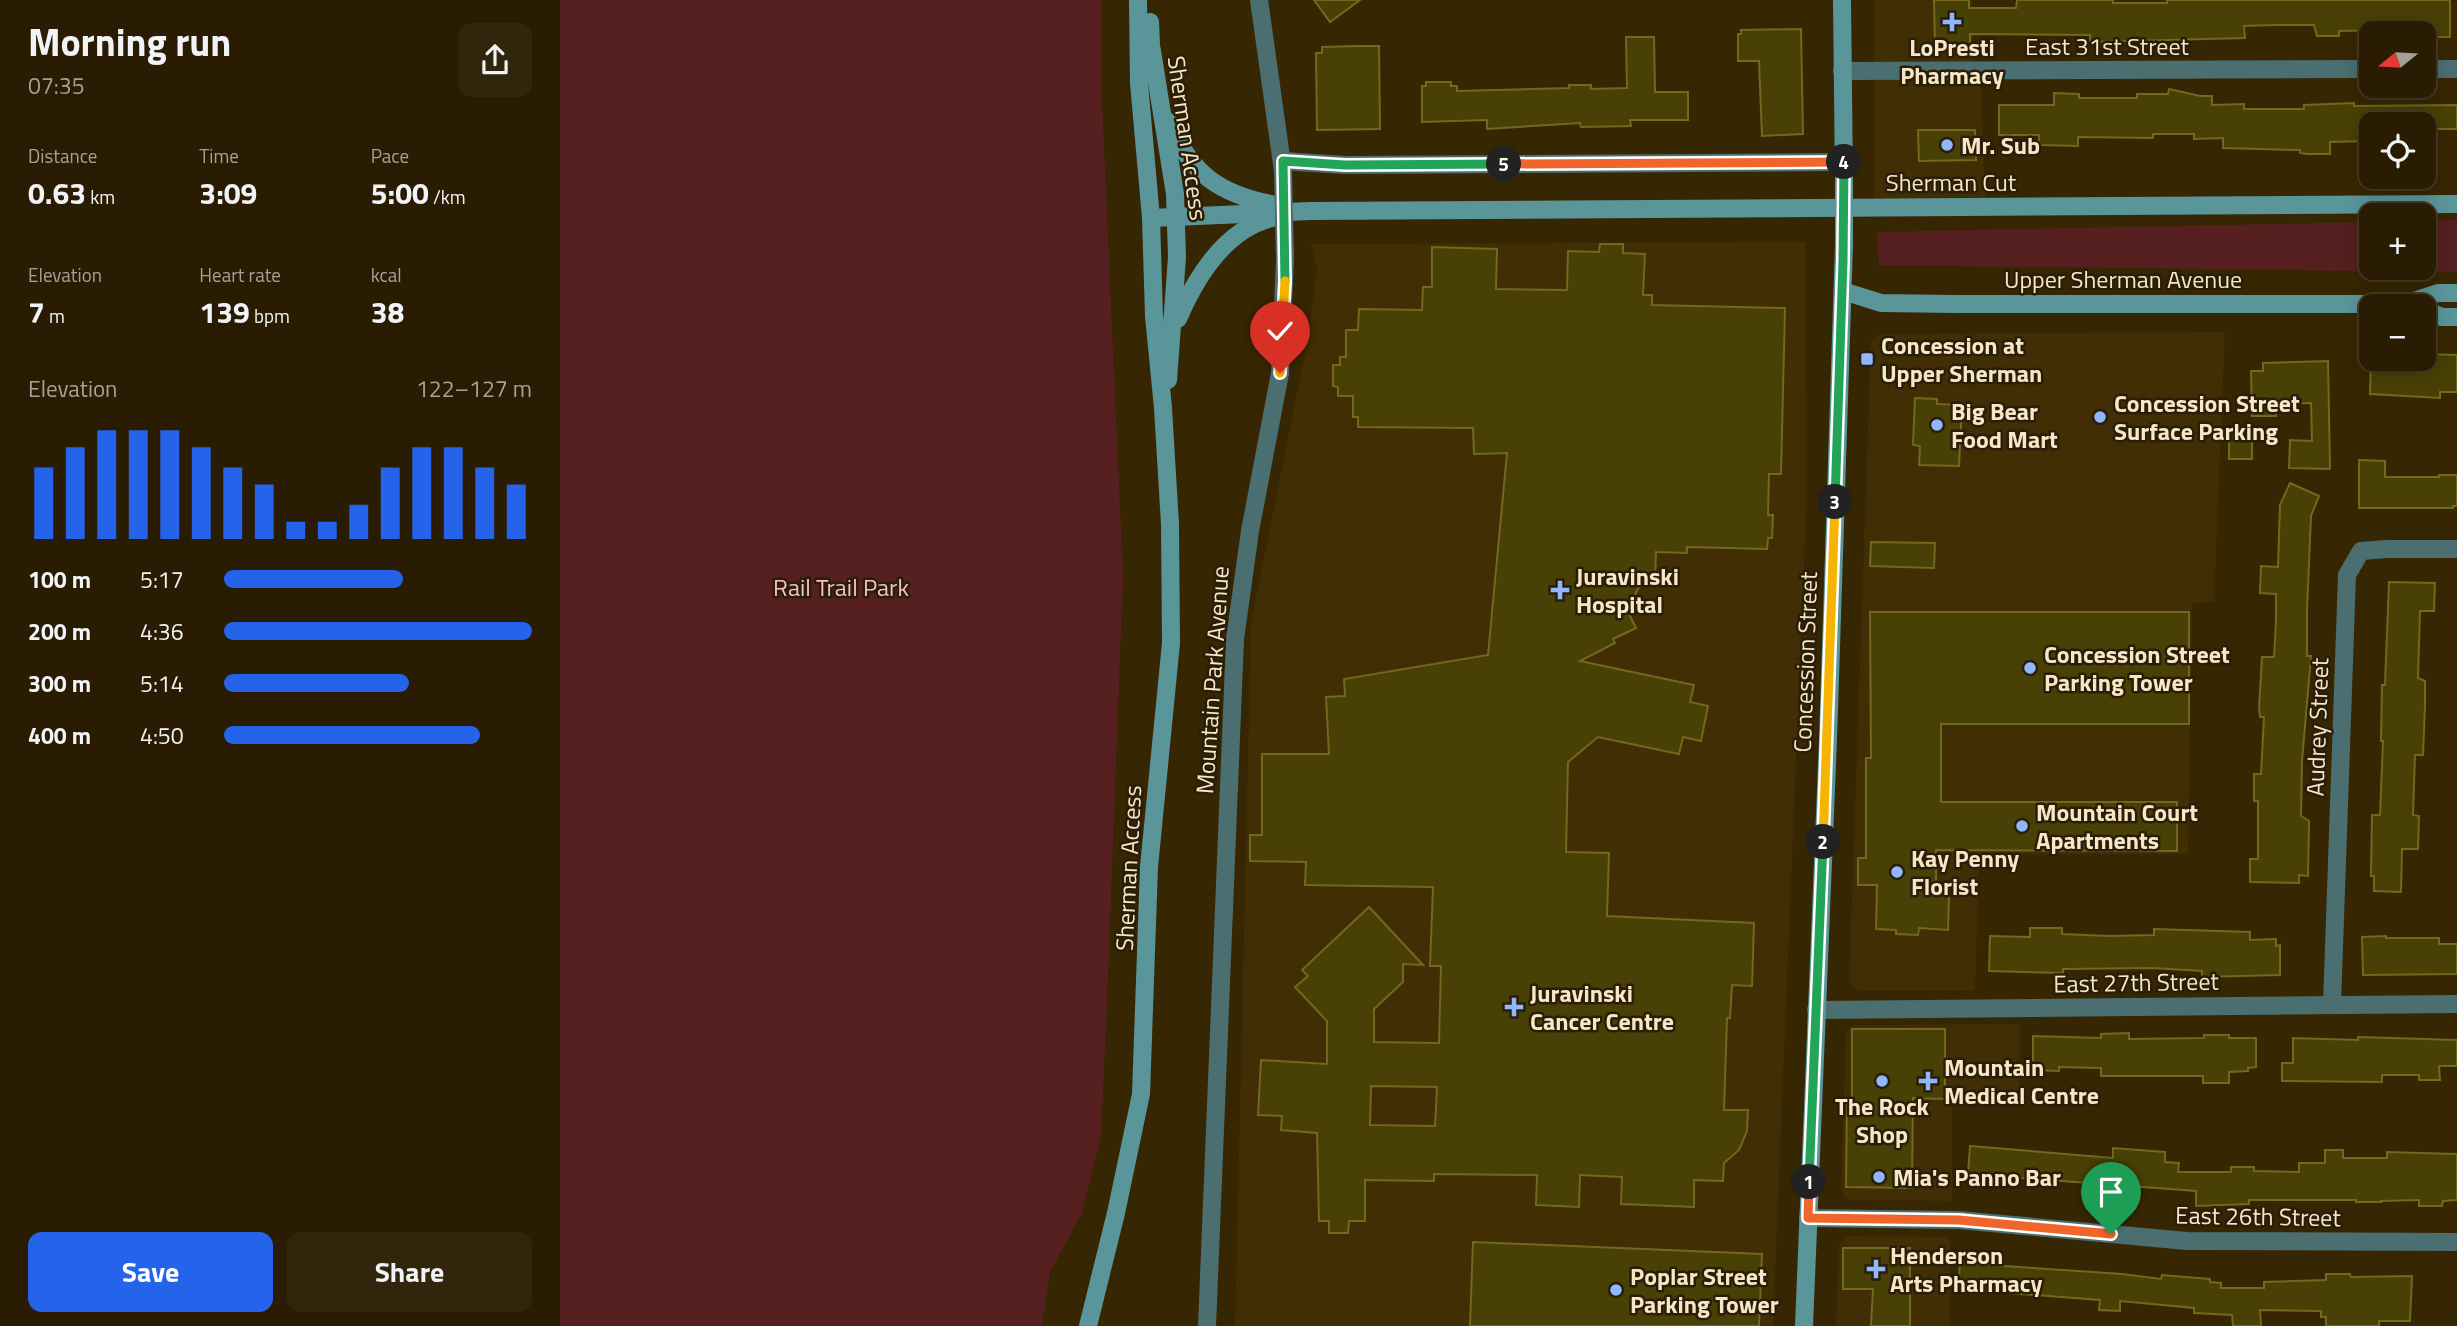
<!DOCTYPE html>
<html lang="en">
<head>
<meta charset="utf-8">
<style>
	:root { --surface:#291c02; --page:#31250c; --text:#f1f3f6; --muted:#a5a199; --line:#453a24; --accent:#2563eb }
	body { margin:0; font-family:"Titillium Web",sans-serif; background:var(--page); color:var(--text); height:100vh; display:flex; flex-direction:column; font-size:26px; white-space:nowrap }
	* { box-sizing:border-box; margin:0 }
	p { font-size:23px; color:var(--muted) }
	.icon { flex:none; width:38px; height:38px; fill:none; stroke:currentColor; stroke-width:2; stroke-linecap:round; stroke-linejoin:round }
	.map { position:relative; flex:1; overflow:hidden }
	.side { display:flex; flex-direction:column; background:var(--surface); width:560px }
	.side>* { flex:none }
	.needle { width:46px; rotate:252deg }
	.buttons { position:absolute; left:1799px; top:21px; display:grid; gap:14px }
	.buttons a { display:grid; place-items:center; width:77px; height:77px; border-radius:14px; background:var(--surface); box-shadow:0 4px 18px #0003,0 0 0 2px var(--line); font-size:35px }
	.pin { position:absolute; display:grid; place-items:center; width:60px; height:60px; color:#fff; margin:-72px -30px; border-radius:50% 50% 50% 0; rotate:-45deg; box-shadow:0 0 7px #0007 }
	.pin .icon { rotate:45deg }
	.km { position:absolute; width:35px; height:35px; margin:-18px; border-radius:50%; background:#222; color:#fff; font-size:19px; line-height:35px; text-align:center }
	.round { display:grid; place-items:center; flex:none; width:74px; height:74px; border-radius:14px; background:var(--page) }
	.head { display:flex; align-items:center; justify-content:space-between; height:119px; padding:0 28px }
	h1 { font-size:38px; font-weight:700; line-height:52px }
	.metrics { display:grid; grid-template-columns:repeat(3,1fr); gap:10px; height:119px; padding:7px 28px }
	.metrics div { display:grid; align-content:center }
	.metrics b { font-size:30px; font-weight:700 }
	.metrics small { font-size:19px; font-weight:400 }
	.metrics p { font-size:19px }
	.chart { height:196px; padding:14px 28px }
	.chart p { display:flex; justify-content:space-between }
	.chart svg { width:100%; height:126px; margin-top:7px; stroke:var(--accent); stroke-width:6 }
	.cta { display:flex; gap:14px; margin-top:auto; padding:14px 28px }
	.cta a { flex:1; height:80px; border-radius:14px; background:var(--accent); color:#fff; font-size:28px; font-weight:700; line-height:80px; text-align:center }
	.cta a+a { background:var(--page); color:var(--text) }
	ul { padding:0 28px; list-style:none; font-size:23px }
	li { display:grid; grid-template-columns:112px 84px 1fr; align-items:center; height:52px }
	li i { height:18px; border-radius:9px; background:var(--accent) }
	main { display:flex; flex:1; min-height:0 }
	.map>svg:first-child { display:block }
	.built { fill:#422e04 }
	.green { fill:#561f20 }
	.building { fill:#484004; stroke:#72681e; stroke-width:2; fill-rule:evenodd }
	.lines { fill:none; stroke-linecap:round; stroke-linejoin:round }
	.minor { stroke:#4b6f71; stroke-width:18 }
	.secondary { stroke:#5a959a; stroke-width:18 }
	.minor-bridge { stroke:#4b6f71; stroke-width:18 }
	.secondary-bridge { stroke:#5a959a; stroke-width:18 }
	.split-1-casing { stroke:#fff; stroke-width:14 }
	.split-2-casing { stroke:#fff; stroke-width:14 }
	.split-3-casing { stroke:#fff; stroke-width:14 }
	.split-4-casing { stroke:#fff; stroke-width:14 }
	.split-5-casing { stroke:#fff; stroke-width:14 }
	.split-6-casing { stroke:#fff; stroke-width:14 }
	.split-7-casing { stroke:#fff; stroke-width:14 }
	.split-1 { stroke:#f0652b; stroke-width:9 }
	.split-2 { stroke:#22a559; stroke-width:9 }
	.split-3 { stroke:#f5b400; stroke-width:9 }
	.split-4 { stroke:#22a559; stroke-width:9 }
	.split-5 { stroke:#f0652b; stroke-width:9 }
	.split-6 { stroke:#22a559; stroke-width:9 }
	.split-7 { stroke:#f5b400; stroke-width:9 }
	.poi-dot { fill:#91b8fd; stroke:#291e09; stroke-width:2.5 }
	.labels { text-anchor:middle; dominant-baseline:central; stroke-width:5; stroke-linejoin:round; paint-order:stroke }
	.street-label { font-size:24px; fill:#f8e6c6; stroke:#291e09 }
	.poi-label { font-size:24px; font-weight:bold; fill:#f8e6c6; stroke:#291e09; text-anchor:start }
	.park-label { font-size:24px; fill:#febfbc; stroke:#291e09 }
</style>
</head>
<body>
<main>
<section class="side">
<div class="head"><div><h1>Morning run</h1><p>07:35</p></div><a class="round"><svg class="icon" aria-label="share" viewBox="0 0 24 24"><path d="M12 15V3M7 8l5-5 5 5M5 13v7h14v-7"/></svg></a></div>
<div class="metrics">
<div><p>Distance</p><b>0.63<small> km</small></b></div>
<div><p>Time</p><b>3:09</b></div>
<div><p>Pace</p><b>5:00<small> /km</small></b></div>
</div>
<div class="metrics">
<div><p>Elevation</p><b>7<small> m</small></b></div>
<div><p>Heart rate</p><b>139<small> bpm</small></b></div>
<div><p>kcal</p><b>38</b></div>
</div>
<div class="chart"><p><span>Elevation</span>122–127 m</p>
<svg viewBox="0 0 160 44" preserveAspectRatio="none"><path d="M5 44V19M15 44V12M25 44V6M35 44V6M45 44V6M55 44V12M65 44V19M75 44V25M85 44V38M95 44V38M105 44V32M115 44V19M125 44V12M135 44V12M145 44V19M155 44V25"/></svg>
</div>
<ul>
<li><b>100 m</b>5:17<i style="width:58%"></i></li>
<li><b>200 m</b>4:36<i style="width:100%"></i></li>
<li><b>300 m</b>5:14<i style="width:60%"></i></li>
<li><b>400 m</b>4:50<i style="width:83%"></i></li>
</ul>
<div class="cta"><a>Save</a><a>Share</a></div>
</section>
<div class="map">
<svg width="1897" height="1326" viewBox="0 0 1897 1326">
	<rect width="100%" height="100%" fill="#372602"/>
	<g class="built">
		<path d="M1314 0H1412L1413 53 1421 90 1425 197 1314 198Z"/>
		<path d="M1245 242 1247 490 1213 1326H675L691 623 748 338 757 268 751 244Z"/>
		<path d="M1665 332 1654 602 1632 603 1628 854H1419L1415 991H1298L1289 983 1311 341 1319 334Z"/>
		<path d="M1460 1024 1459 1100 1392 1101V1201L1292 1200 1284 1197 1281 1188 1286 1031 1293 1025Z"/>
		<path d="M1287 1236 1390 1237V1326H1276L1279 1246Z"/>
	</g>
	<g class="green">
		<path d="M0 0H541L542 100 563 577 547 1003 541 1136 522 1213 490 1272 482 1326H0Z"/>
		<path d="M1897 220V272L1319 265 1317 232 1811 222V268H1864V221Z"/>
	</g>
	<g class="building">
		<path d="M754 0H800L770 22Z"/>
		<path d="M1374 0H1409V8H1456L1457 0H1553V3H1607V0H1890V37H1864V33H1830L1829 30 1779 31V36H1757L1754 25H1715L1684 26 1685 38 1530 42V35L1410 34V45L1375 46Z"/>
		<path d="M1241 29 1243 134 1202 136 1199 61H1178V34H1181V30Z"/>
		<path d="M1066 37H1094L1095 92H1128V120H1070L1071 126 1021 127 1020 123 927 129V120L862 122V86H866V82H891V86H897V91L1009 88V85H1031V89L1067 88Z"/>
		<path d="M796 46H819L820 129 757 130 756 53H762V47Z"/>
		<path d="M1609 89 1640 96H1652V105L1684 104V109H1744V105L1794 103V106L1897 105V129H1864V124H1811V141L1770 142V154H1747L1740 153V150L1663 148V138L1634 139V134H1593V138L1518 137V146L1479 145V135H1439V105H1494V93L1519 94V98H1577V94H1608Z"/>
		<path d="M1358 130H1415L1416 160 1359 161Z"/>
		<path d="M1040 244H1063V253L1085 254 1083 295H1092V305L1225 308 1221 474H1209L1208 515H1213L1212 538H1208L1207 549 1127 547V553L1096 552 1095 579 1079 587 1070 604V616L1076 628 1053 639 1055 643 1020 661 1134 685 1130 702 1148 706 1141 741 1123 737 1119 754 1038 737 1008 762 1006 852 1049 853 1047 916 1194 923 1192 986 1172 985 1170 1018H1167L1164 1110H1188L1187 1131 1179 1150 1164 1163 1163 1181 1134 1180V1207L1061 1204 1062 1177 1020 1175 1019 1207 976 1205 977 1175 874 1174V1181L805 1180V1221H789L788 1233H769V1221H759L757 1133 721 1130 722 1116 698 1115 701 1060 767 1064V1021L735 987 748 976 742 970 809 907 863 965 843 964V982L814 1009V1042L879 1043 881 966H870L873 887 745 885 746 862 690 861V835H702V754H769L766 697 785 696 784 679 928 655 947 453 914 454 913 428 798 427V417H793V396H778V387L773 386V365H780V357H786V330H798L799 309 862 310 863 287H872V247L937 249 936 289 1007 290 1008 251 1039 252ZM811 1086 877 1087 875 1126 810 1125Z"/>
		<path d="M1864 354 1897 355V392H1880V398L1810 394 1811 359H1864Z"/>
		<path d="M1768 361 1770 469 1729 468 1730 440 1752 441 1751 403 1716 404V416H1692L1691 371H1703V363Z"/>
		<path d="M1355 398 1377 399V404L1402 405 1399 466 1359 465 1360 446 1353 445Z"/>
		<rect x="1669" y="432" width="23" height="27"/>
		<path d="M1799 460 1825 461V477H1879V475H1897V506H1893V508H1799Z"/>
		<path d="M1730 483 1759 496 1751 516 1747 610V656H1751L1742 761 1741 816 1749 821 1748 876 1739 875V883L1690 882V859H1698V801H1694V774H1701L1704 717H1700L1699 708 1702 657H1714L1716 621V594L1700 593 1701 566 1718 567 1720 505Z"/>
		<path d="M1311 542 1375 543 1374 568 1310 566Z"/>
		<path d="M1829 582 1875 583 1874 611H1860L1858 678 1865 681V705L1863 755H1855L1853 815 1859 816 1858 849H1842L1841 892 1814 891V876H1811L1812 815H1820L1823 741H1821L1822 685H1825Z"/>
		<path d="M1310 612H1629V724H1381V802H1617V851L1376 850V895H1389L1388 930 1359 928 1358 935 1336 934V930L1316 929 1317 885H1298V858H1306V758H1311Z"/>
		<path d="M1470 928H1502V934L1550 936 1594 935V929L1690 932V940L1716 939V946L1720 945V975L1642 977V971L1593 968 1503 969V973L1429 971 1430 936 1470 937Z"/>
		<path d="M1826 936V938H1879V944H1897V974L1803 975 1802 937Z"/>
		<path d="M1292 1029H1385V1099L1353 1098 1352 1188 1286 1187 1287 1098H1292Z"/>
		<path d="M1569 1033V1039L1644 1038V1035H1669V1038H1696V1067L1688 1068V1071L1669 1072V1083H1643V1076H1541V1068L1499 1067V1071L1473 1070V1036L1541 1038V1034Z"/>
		<path d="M1798 1037 1897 1040V1066H1879L1880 1080H1859V1075H1822V1082L1722 1081V1063H1733V1038L1798 1040Z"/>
		<path d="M1410 1146 1553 1158V1148L1605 1152V1162L1619 1163 1618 1172H1671V1167H1694V1171L1739 1172V1163H1765V1150H1783V1158H1827V1152L1897 1154V1200L1883 1201 1882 1206H1859V1200L1821 1201V1202H1796V1200H1689V1204L1636 1206V1191L1408 1174Z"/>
		<path d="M913 1242 1202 1254 1199 1326H910Z"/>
		<path d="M1283 1248H1350V1326H1311L1313 1289H1283Z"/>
		<path d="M1400 1263 1562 1274 1601 1279 1602 1275 1650 1279V1282L1661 1283V1288H1704V1282L1766 1280V1274H1790L1791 1277 1852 1276 1850 1321H1819V1326H1766V1317H1761V1311L1700 1310 1701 1326H1673L1672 1315 1634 1313V1308L1560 1301V1311L1539 1310 1540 1300 1398 1289Z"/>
	</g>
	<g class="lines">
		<g class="minor">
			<path d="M699 0 723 171"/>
			<path d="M1864 69H1897"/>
			<path d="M1282 71 1811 69"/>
			<path d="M723 161 785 165 1284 162"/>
			<path d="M1772 1005 1787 575 1801 551 1827 549H1897"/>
			<path d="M1256 1010 1897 1004"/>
			<path d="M1248 1218 1399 1220 1627 1241 1897 1242"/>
			<path d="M647 1326 675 639 690 531 720 373 725 259"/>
		</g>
		<g class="secondary">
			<path d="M1282 0 1284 182"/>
			<path d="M590 22 591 45 615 194 617 257 608 380"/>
			<path d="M609 122C631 175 661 195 716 205"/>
			<path d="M591 218 750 211 1897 204"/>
			<path d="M1283 291 1321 303 1395 304H1845L1878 293H1897"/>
			<path d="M1864 310 1882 317H1897"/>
			<path d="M618 319C636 277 666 227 716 217"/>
			<path d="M528 1326 556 1213 581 1094 589 867 611 643 610 524 603 408 594 316 591 218 579 83 578 0"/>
			<path d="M1244 1326 1268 740 1284 244"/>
		</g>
		<path class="minor-bridge" d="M723 171 725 259"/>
		<path class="secondary-bridge" d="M1284 182V244"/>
	</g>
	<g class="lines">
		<g class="split-1-casing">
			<path id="split-1" d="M1249 1182 1248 1218 1399 1220 1551 1234"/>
		</g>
		<g class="split-2-casing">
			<path id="split-2" d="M1249 1182 1263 842"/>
		</g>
		<g class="split-3-casing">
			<path id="split-3" d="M1263 842 1275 502"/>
		</g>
		<g class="split-4-casing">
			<path id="split-4" d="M1275 502 1283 261 1284 162"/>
		</g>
		<g class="split-5-casing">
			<path id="split-5" d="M944 164 1284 162"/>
		</g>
		<g class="split-6-casing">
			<path id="split-6" d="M725 281 723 161 785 165 944 164"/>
		</g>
		<g class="split-7-casing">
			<path id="split-7" d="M720 373 725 281"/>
		</g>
		<use href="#split-1" class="split-1"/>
		<use href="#split-2" class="split-2"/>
		<use href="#split-3" class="split-3"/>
		<use href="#split-4" class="split-4"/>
		<use href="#split-5" class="split-5"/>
		<use href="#split-6" class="split-6"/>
		<use href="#split-7" class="split-7"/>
	</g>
	<g class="poi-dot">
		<path d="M1388.5 11.5h7v7h7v7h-7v7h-7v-7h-7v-7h7z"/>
		<circle cx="1387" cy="145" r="7"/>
		<rect x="1300" y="352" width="14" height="14" rx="3.5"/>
		<circle cx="1540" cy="417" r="7"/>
		<circle cx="1377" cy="425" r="7"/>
		<path d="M996.5 579.5h7v7h7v7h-7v7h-7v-7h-7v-7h7z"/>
		<circle cx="1470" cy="668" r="7"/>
		<circle cx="1462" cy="826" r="7"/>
		<circle cx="1337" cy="872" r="7"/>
		<path d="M950.5 996.5h7v7h7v7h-7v7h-7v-7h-7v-7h7z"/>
		<circle cx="1322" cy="1081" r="7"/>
		<path d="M1364.5 1070.5h7v7h7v7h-7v7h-7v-7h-7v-7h7z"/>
		<circle cx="1319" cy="1177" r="7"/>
		<path d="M1312.5 1258.5h7v7h7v7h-7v7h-7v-7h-7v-7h7z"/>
		<circle cx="1056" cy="1290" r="7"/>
	</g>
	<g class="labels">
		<g class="street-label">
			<text x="1547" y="46">East 31st Street</text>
			<text transform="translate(628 138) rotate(82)">Sherman Access</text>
			<text x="1391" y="182">Sherman Cut</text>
			<text x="1563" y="279">Upper Sherman Avenue</text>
			<text transform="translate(1245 662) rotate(-88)">Concession Street</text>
			<text transform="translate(652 680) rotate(-86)">Mountain Park Avenue</text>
			<text transform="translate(1757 727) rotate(-88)">Audrey Street</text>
			<text transform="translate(568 868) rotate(-87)">Sherman Access</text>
			<text transform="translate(1576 982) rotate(-1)">East 27th Street</text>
			<text transform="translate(1698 1216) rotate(1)">East 26th Street</text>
		</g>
		<g class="poi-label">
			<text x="1392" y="47" text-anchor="middle">LoPresti<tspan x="1392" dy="28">Pharmacy</tspan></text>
			<text x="1401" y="145">Mr. Sub</text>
			<text x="1321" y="345">Concession at<tspan x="1321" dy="28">Upper Sherman</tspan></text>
			<text x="1554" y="403">Concession Street<tspan x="1554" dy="28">Surface Parking</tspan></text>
			<text x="1391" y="411">Big Bear<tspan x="1391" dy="28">Food Mart</tspan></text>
			<text x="1016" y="576">Juravinski<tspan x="1016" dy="28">Hospital</tspan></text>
			<text x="1484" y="654">Concession Street<tspan x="1484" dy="28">Parking Tower</tspan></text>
			<text x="1476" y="812">Mountain Court<tspan x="1476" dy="28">Apartments</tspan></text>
			<text x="1351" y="858">Kay Penny<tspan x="1351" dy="28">Florist</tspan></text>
			<text x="970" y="993">Juravinski<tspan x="970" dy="28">Cancer Centre</tspan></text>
			<text x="1384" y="1067">Mountain<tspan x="1384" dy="28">Medical Centre</tspan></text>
			<text x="1322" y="1106" text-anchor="middle">The Rock<tspan x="1322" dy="28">Shop</tspan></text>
			<text x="1333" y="1177">Mia's Panno Bar</text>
			<text x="1330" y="1255">Henderson<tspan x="1330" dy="28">Arts Pharmacy</tspan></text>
			<text x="1070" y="1276">Poplar Street<tspan x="1070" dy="28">Parking Tower</tspan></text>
		</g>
		<g class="park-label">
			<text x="281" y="587">Rail Trail Park</text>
		</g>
	</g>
</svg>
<div class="buttons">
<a><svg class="needle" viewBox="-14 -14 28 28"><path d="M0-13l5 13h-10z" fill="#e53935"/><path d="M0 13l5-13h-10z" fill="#a5a199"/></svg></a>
<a><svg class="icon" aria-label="locate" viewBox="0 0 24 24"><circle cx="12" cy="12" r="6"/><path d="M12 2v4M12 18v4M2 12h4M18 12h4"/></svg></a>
<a>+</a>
<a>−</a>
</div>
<div class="pin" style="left:1551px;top:1234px;background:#1e9e55"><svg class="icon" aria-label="arrive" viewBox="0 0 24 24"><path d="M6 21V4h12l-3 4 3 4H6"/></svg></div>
<div class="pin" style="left:720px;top:373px;background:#d93025"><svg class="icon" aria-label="check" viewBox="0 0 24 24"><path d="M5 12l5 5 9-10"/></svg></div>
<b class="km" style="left:1249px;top:1182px">1</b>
<b class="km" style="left:1263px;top:842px">2</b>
<b class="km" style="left:1275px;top:502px">3</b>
<b class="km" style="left:1284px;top:162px">4</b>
<b class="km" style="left:944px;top:164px">5</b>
</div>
</main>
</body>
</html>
